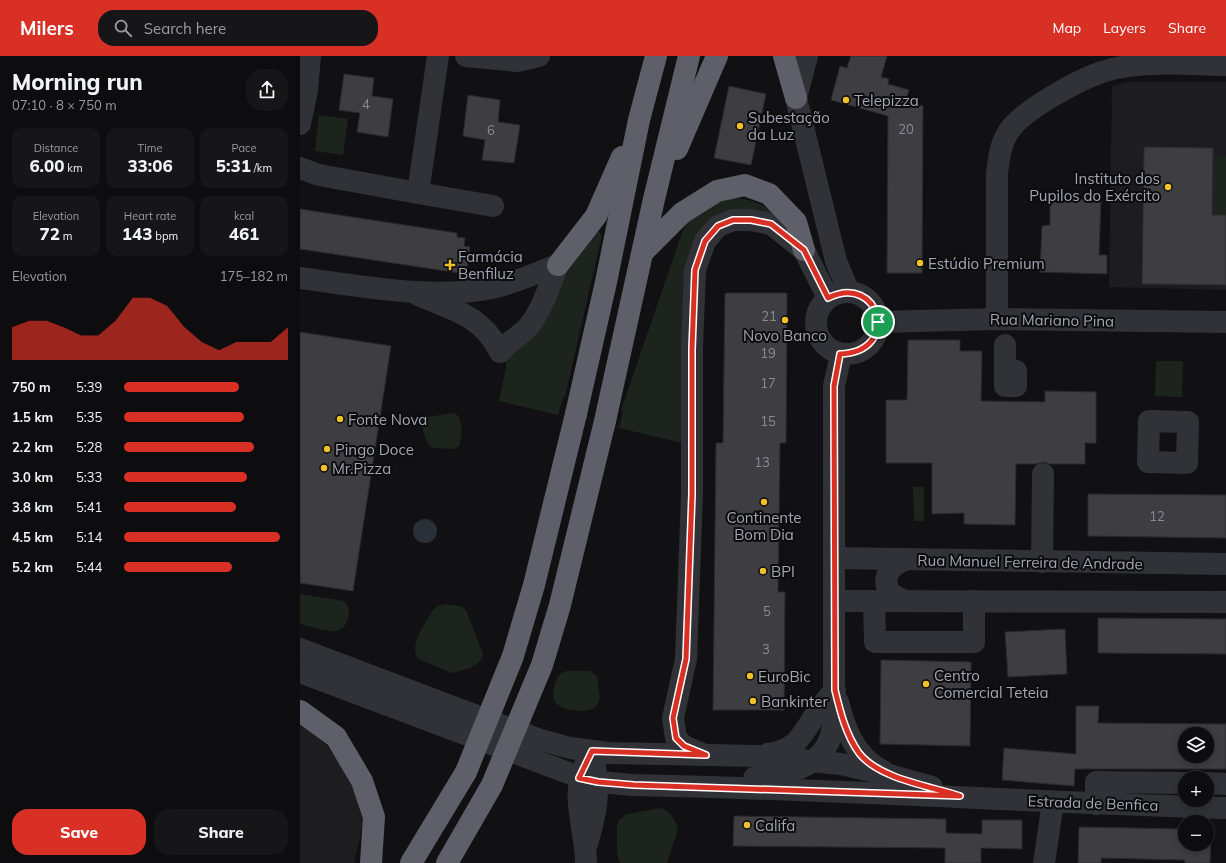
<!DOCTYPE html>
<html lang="en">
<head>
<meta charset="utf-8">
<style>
	:root { --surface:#0d0c0e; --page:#161517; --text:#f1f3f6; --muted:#9a9b9e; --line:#2d2c2e; --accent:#d93025 }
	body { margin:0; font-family:Mulish,sans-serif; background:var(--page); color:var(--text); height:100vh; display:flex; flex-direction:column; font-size:15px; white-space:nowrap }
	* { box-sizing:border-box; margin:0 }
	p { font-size:13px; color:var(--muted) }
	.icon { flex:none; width:22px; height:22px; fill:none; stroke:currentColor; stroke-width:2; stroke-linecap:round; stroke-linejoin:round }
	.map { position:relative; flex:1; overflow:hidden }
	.details { display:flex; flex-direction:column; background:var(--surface); width:300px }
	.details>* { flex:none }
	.fabs { position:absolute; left:878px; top:671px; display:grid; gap:8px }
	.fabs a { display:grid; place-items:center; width:36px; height:36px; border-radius:50%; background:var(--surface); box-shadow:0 2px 10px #0003,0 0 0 1px var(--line); font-size:20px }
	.pin { position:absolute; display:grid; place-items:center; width:34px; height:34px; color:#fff; margin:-17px; border:2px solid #fff; border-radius:50%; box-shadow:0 1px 4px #0007 }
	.round { display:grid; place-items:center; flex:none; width:42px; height:42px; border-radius:16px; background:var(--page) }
	.headline { display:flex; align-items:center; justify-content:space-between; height:68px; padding:0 12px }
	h1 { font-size:22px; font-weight:800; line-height:30px }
	.figures { display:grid; grid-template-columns:repeat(3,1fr); gap:6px; height:68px; padding:4px 12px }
	.figures div { display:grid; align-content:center; border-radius:10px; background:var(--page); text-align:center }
	.figures b { font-size:17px; font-weight:800 }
	.figures small { font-size:11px; font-weight:400 }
	.figures p { font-size:11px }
	.chart { height:112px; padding:8px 12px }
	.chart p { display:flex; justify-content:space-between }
	.chart svg { width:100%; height:72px; margin-top:4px; fill:var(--accent); opacity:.7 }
	.action { display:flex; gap:8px; margin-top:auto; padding:8px 12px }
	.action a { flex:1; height:46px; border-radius:16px; background:var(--accent); color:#fff; font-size:16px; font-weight:800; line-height:46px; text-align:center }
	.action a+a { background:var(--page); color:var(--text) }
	ul { padding:0 12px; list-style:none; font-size:13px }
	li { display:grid; grid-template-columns:64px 48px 1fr; align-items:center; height:30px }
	li i { height:10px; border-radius:5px; background:var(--accent) }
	header { display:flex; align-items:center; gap:24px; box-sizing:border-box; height:56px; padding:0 20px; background:var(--accent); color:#fff }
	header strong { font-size:19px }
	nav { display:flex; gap:22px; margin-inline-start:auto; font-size:14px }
	.search { width:280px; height:36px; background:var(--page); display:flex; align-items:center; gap:10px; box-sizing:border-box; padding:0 14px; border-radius:16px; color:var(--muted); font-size:15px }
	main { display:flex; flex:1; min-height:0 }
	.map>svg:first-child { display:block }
	.built { fill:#1d1c1f }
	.green { fill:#1d241e }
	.water { fill:#293037 }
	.building { fill:#3d3d42; stroke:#2b2a2e; fill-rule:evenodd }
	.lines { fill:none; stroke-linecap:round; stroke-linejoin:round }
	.minor { stroke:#313237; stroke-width:22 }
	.highway { stroke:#5e5f68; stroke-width:22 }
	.highway-bridge { stroke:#5e5f68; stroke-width:22 }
	.route-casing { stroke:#fff; stroke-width:8 }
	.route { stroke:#d93025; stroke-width:5 }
	.poi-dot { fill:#f0c22a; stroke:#0c0b0d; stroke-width:1.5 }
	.labels { text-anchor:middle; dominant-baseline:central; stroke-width:4; stroke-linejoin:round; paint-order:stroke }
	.number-label { font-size:13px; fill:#898b97 }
	.poi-label { font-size:15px; fill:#a2a5b3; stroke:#0c0b0d; text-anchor:start }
	.street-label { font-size:15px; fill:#a2a5b3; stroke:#0c0b0d }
</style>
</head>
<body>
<header>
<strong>Milers</strong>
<div class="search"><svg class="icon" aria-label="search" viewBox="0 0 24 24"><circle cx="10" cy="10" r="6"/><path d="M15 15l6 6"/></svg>Search here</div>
<nav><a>Map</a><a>Layers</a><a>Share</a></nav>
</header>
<main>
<section class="details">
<div class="headline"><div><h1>Morning run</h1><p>07:10 · 8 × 750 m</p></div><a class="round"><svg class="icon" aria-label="share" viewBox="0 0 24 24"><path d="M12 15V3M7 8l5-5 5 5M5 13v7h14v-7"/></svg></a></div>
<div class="figures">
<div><p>Distance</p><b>6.00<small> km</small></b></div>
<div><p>Time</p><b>33:06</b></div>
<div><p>Pace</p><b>5:31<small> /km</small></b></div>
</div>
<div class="figures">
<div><p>Elevation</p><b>72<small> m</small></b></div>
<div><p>Heart rate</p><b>143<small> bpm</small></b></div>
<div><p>kcal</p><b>461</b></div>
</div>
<div class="chart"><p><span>Elevation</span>175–182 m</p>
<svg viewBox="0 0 160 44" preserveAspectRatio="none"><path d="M0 44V24L10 20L20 20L30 24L40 29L50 29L60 20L70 6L80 6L90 11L100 24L110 33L120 38L130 33L140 33L150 33L160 24V44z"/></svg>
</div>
<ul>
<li><b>750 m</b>5:39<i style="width:70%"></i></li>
<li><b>1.5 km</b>5:35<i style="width:73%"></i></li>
<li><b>2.2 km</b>5:28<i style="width:79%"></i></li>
<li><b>3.0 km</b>5:33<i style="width:75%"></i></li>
<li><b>3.8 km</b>5:41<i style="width:68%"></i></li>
<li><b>4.5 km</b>5:14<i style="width:95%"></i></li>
<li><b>5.2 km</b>5:44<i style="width:66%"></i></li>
</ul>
<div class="action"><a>Save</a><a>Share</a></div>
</section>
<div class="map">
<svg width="926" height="807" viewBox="0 0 926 807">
	<rect width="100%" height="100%" fill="#111012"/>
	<g class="built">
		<path d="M828 26H926V234L809 231 812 30Z"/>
		<path d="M0 668 23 684 42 710 56 736 63 768 54 807H0Z"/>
	</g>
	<g class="green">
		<path d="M19 59 48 63 43 99 15 95Z"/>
		<path d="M913 97 926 100V159H912Z"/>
		<path d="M430 142C450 142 466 149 481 162L412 168 383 387 319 372 323 355 321 354 383 174C397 151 406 150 430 142Z"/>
		<path d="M296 176H299L302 179 265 341H263L258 359 199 345 206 311 205 302Z"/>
		<path d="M856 305H883L882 341 855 340Z"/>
		<path d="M154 357C164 361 162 381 159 390L154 393 132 392C126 387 120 371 123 363L127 361Z"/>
		<path d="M613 431H624V465H614Z"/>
		<path d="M0 538 44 545 49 552C49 587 22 573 0 568Z"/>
		<path d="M145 548 160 550 166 554 183 598C181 611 162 615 151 617L119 603C107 590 126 567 133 554L138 550Z"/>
		<path d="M267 615H290L297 620 300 643 296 651C287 658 259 655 254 644 252 638 254 633 255 628 257 621 259 617 267 615Z"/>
		<path d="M360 752C370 754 375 764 378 773L367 807H320L317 797V770L319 764 327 758Z"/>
	</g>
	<circle class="water" cx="125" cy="475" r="12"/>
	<g class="building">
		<path d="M551 0H587L581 21 589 23 588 28 609 34 605 46 623 50 622 217H587L588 60 531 44 540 10 547 12Z"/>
		<path d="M44 18 74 22 72 40 93 43 88 81 57 76 60 57 39 54Z"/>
		<path d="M429 30 466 38 451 109 414 102Z"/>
		<path d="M168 39 200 44 198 66 220 69 214 107 182 104 185 84 163 80Z"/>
		<path d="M844 91 913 92 912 159H926V229L842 228Z"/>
		<path d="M801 143 799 199H807V218L740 216 742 170 750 169V144Z"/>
		<path d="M0 153 157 177V181L165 182 164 190 170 191 166 218 0 193Z"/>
		<path d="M425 237H487L486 387H480L479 462 478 536H485L484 654H413L416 387H423Z"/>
		<path d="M0 276 91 290 53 535 0 527Z"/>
		<path d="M608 284H660V295H682L681 345 745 346V335L796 336V387H785V408H750L743 406 736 408H716L715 469 664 468V457L632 458V407H586V344H607Z"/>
		<path d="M788 438 926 439V482L788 480Z"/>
		<path d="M798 562 926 563V598L798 597Z"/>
		<path d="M765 573 767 618 708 621 705 576Z"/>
		<path d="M581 604 671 606 670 690 580 688Z"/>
		<path d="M776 650H799L798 667 926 668V713H775L774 730 702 724 704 692 776 698ZM885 678H907V700H885Z"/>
		<path d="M434 760 646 763V777L682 778V764H722V793L681 792V807H645V792L433 790Z"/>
		<path d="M779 771 885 773V788H907V773H911L910 807H885V804L801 802V807H778Z"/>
	</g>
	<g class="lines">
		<g class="minor">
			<path d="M138 0 118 137 193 150"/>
			<path d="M166 0 217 5 239 0"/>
			<path d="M507 0 496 42 536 205 549 236"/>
			<path d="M0 68 7 34 10 0"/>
			<path d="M0 112 19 119 118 137"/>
			<path d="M0 222C60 230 132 244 192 232 215 227 236 217 258 209"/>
			<circle cx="547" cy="267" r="31"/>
			<path d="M118 239C153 254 182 259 200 296 208 286 220 280 228 271 243 253 249 229 258 209"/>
			<path d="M697 263V118C699 102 700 88 709 75 723 54 778 24 802 16 813 12 825 10 837 9 866 5 897 9 926 9"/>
			<path d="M578 266 697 263 926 266"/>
			<path d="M705 314 716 315V330H705V289"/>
			<path d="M849 365 888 366 887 407 848 406Z"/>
			<path d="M534 502 926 508"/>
			<path d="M605 504C590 509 580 523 591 538L605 545"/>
			<path d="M742 506 743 418"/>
			<path d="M534 545 926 546"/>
			<path d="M574 545 575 586H674V545"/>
			<path d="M0 593 238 683 270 692 309 697 458 700 541 708 593 720 632 731"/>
			<path d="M0 616 279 721 298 726 333 729C531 733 728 746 926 752"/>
			<path d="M538 646C545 673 555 701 583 715"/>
			<path d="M468 698C496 694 501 681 515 659 521 650 528 642 535 634"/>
			<path d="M405 699 384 690 376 682 373 662 386 603 392 438V293L395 214 405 185 418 170 433 164H451L471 168 504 194 528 242"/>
			<path d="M285 709C270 740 286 774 286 807"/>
			<path d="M454 722C483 719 517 714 530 683 532 677 533 670 534 664V330L541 298"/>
			<path d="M907 727 926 728"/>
			<path d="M796 748V726L885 727"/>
			<path d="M287 788C295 760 300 740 295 711"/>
			<path d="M744 807 753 746"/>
		</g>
		<g class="highway">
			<path d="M484 0 496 42"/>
			<path d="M377 93 417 0"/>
			<path d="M344 195 382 157 417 135 445 129 469 138 496 166 504 194"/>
			<path d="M258 209 296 160 322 101"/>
			<path d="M276 358 306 226 339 64 356 0"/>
			<path d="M305 365 354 143 389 0"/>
			<path d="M0 655 36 681 62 725 74 761 71 807"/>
		</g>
		<g class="highway-bridge">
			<path d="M111 807 166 716 213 600 234 529 276 358"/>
			<path d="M147 807 192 729 242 609 260 549 305 365"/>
		</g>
	</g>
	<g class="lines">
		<g class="route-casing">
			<path id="route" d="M433 164H451L471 168 504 194 528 242C580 216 602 296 540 298L534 330 535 634C540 655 546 679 559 697 579 723 630 730 660 740L334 729 298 726 279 722 292 695 406 699 384 690 376 682 373 662 386 603 392 438V293L395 214 405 185 418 170Z"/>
		</g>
		<use href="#route" class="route"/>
	</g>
	<g class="poi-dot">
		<circle cx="546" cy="44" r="4"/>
		<circle cx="440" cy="70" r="4"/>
		<circle cx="868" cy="131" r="4"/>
		<circle cx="620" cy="207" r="4"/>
		<path d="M148 203h4v4h4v4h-4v4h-4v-4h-4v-4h4z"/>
		<circle cx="485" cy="264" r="4"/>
		<circle cx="40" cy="363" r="4"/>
		<circle cx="27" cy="393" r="4"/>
		<circle cx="24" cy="412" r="4"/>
		<circle cx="464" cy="446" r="4"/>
		<circle cx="463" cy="515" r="4"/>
		<circle cx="450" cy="620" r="4"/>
		<circle cx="626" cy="628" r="4"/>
		<circle cx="453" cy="645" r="4"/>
		<circle cx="447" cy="769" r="4"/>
	</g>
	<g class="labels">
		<g class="number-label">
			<text x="66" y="48">4</text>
			<text x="606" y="73">20</text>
			<text x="191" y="74">6</text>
			<text x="469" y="260">21</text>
			<text x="468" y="297">19</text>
			<text x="468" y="327">17</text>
			<text x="468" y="365">15</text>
			<text x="462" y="406">13</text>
			<text x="857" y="460">12</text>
			<text x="467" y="555">5</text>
			<text x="466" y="593">3</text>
		</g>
		<g class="poi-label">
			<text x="554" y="44">Telepizza</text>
			<text x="448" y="61">Subestação<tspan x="448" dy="17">da Luz</tspan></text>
			<text x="860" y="122" text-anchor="end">Instituto dos<tspan x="860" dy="17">Pupilos do Exército</tspan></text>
			<text x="158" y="200">Farmácia<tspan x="158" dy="17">Benfiluz</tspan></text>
			<text x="628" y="207">Estúdio Premium</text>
			<text x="485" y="279" text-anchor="middle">Novo Banco</text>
			<text x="48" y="363">Fonte Nova</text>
			<text x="35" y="393">Pingo Doce</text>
			<text x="32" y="412">Mr.Pizza</text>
			<text x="464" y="461" text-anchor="middle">Continente<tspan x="464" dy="17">Bom Dia</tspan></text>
			<text x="471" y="515">BPI</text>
			<text x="634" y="619">Centro<tspan x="634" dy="17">Comercial Teteia</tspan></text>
			<text x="458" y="620">EuroBic</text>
			<text x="461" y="645">Bankinter</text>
			<text x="455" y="769">Califa</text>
		</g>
		<g class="street-label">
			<text transform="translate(752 264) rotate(1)">Rua Mariano Pina</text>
			<text transform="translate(730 506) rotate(1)">Rua Manuel Ferreira de Andrade</text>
			<text transform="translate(793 747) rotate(2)">Estrada de Benfica</text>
		</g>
	</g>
</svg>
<div class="fabs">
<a><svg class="icon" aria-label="layers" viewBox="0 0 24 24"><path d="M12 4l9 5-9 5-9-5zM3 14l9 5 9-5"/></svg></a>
<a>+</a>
<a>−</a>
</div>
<div class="pin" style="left:578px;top:266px;background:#1e9e55"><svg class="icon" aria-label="arrive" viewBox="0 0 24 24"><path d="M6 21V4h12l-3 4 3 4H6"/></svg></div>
</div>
</main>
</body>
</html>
